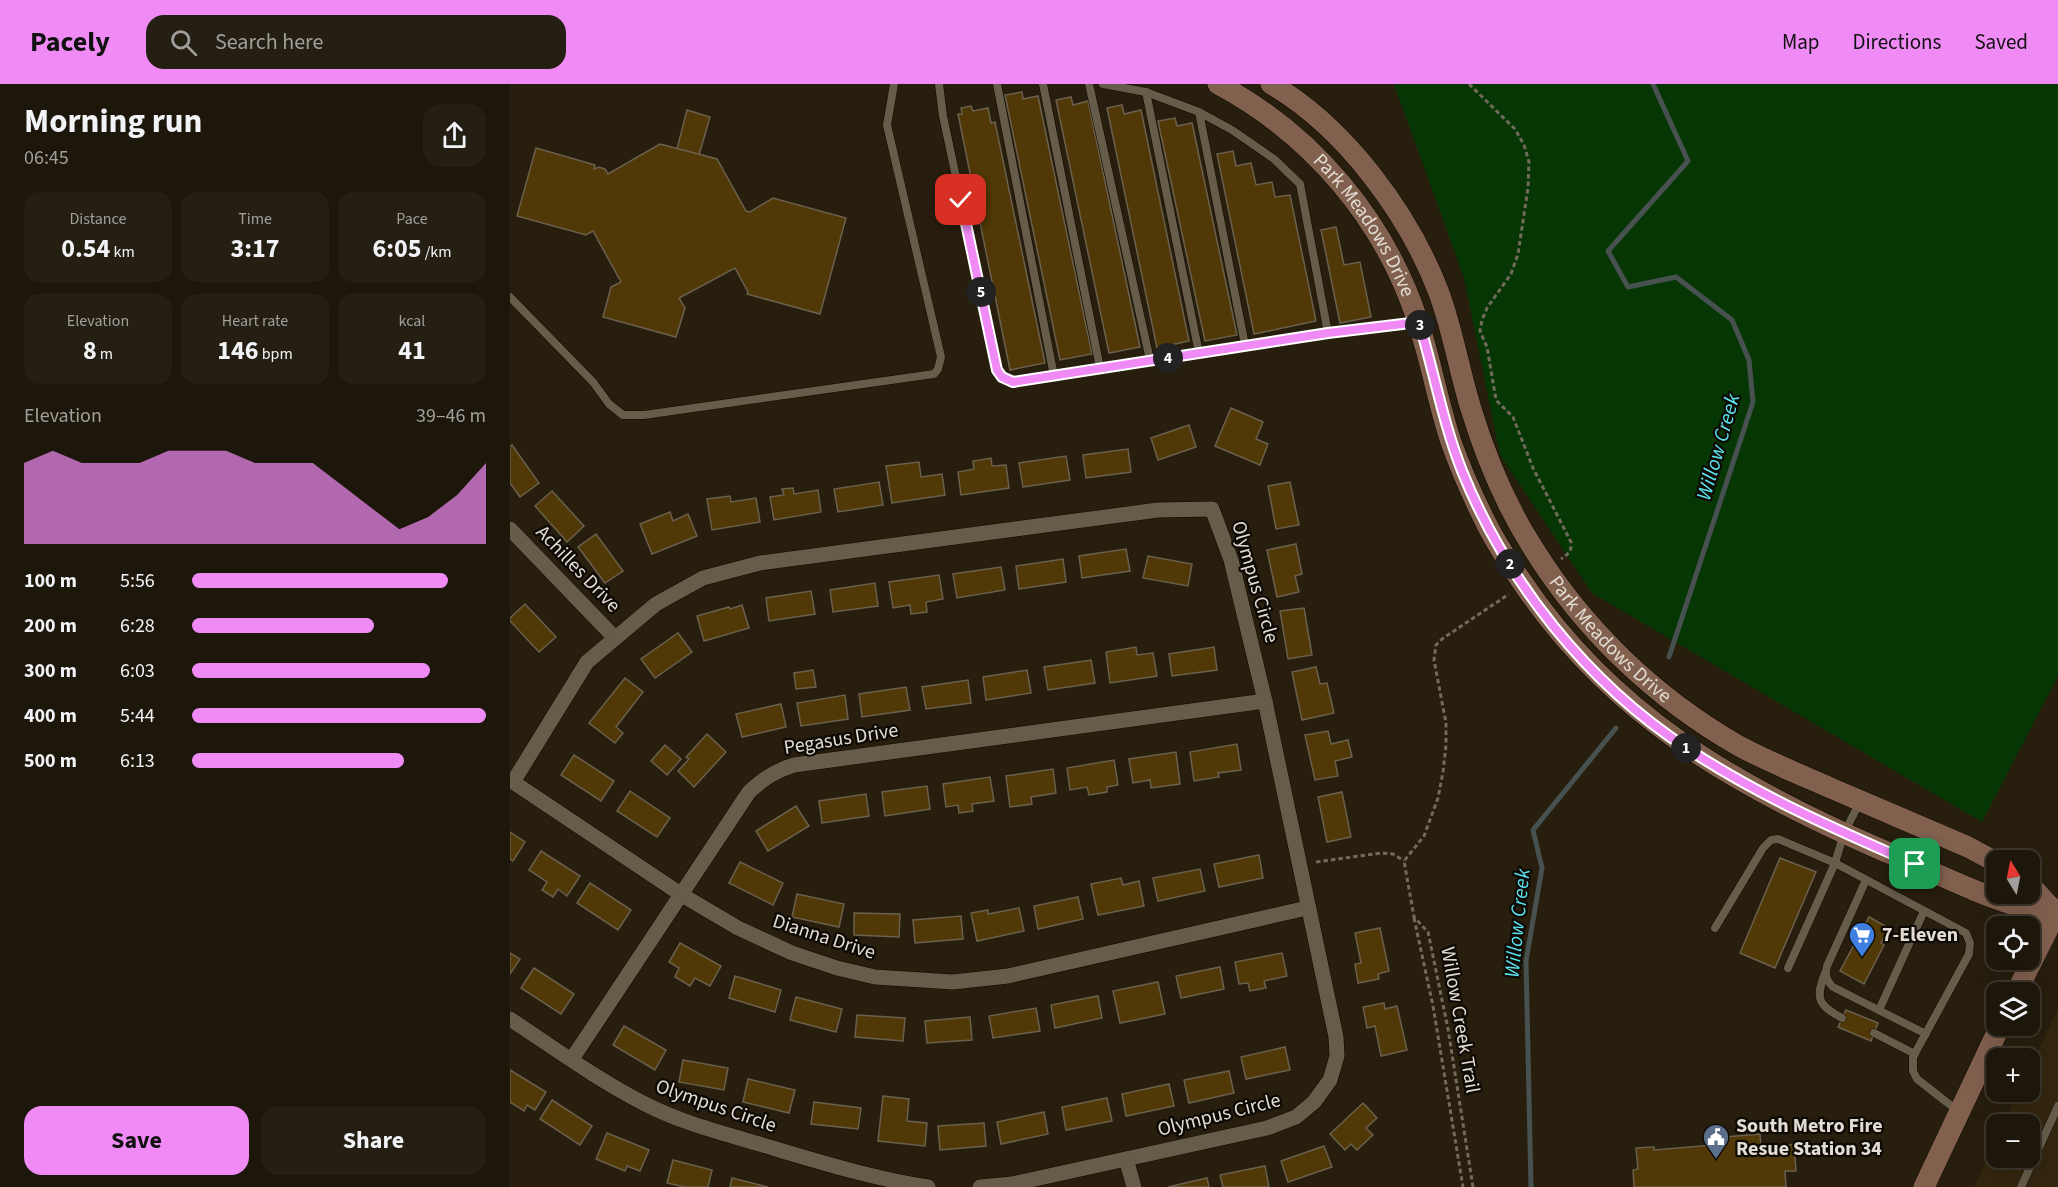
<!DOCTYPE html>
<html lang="en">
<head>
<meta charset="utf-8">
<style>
	:root { --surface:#1d160a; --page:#251f13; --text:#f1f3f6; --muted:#a09f9c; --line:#3b352b; --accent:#f08bf5 }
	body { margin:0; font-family:"Source Sans 3",sans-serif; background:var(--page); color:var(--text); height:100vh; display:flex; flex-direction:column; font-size:22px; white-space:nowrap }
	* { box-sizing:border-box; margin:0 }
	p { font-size:20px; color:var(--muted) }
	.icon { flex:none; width:33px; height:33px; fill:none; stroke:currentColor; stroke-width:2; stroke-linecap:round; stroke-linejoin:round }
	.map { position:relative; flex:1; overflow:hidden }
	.side { display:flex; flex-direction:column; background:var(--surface); width:510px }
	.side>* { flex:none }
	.needle { width:39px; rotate:350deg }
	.buttons { position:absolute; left:1476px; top:766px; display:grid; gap:12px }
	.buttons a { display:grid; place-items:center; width:54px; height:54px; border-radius:12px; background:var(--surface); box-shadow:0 6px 24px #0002,0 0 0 2px var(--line); font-size:30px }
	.pin { position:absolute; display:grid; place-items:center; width:51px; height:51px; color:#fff; margin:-26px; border-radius:12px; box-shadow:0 3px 9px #0006 }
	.km { position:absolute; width:30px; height:30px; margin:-15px; border-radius:50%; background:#222; color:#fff; font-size:16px; line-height:30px; text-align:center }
	.round { display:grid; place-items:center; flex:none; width:63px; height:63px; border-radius:18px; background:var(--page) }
	.headline { display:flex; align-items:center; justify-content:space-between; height:102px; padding:0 24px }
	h1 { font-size:33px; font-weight:700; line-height:45px }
	.metrics { display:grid; grid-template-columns:repeat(3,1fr); gap:9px; height:102px; padding:6px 24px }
	.metrics div { display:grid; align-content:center; border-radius:15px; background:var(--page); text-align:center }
	.metrics b { font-size:26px; font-weight:700 }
	.metrics small { font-size:16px; font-weight:400 }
	.metrics p { font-size:16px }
	.chart { height:168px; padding:12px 24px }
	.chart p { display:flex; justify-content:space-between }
	.chart svg { width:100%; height:108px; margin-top:6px; fill:var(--accent); opacity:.7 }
	.button { display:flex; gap:12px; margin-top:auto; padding:12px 24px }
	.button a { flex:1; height:69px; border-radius:18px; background:var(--accent); color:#111; font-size:24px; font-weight:700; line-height:69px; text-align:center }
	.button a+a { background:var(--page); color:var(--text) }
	ul { padding:0 24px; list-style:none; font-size:20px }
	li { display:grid; grid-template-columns:96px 72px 1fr; align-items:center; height:45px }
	li i { height:15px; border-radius:8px; background:var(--accent) }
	header { display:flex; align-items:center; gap:36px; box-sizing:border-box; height:84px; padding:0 30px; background:var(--accent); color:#111 }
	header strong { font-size:28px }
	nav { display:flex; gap:33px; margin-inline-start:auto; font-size:21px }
	.search { width:420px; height:54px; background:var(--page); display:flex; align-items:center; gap:15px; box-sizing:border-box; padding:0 21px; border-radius:18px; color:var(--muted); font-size:22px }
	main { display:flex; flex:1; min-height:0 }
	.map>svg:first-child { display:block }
	.built { fill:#33260f }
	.green { fill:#073605 }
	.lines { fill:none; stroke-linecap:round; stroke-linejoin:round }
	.stream { stroke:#47514f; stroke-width:5 }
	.building { fill:#503906; stroke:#6b604e; stroke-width:1.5 }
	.service-casing { stroke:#100800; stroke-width:9 }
	.minor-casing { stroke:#100800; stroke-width:16 }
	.secondary-casing { stroke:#100800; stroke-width:22 }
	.path { stroke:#726a5d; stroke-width:3; stroke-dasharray:4.5 3; stroke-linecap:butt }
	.service { stroke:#665c4a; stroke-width:8 }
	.minor { stroke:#665c4a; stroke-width:15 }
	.secondary { stroke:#82604e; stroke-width:21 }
	.route-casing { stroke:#fff; stroke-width:12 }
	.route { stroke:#f08bf5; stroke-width:8 }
	.labels { text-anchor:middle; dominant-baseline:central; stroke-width:4.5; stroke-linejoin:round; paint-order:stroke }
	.street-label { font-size:20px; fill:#e2dcd2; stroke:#0d0904 }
	.poi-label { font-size:20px; font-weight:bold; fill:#e2dcd2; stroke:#0d0904; text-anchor:start }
	.water-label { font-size:21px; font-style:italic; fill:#5ce4f0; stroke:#0d0904 }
</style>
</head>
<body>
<header>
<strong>Pacely</strong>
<div class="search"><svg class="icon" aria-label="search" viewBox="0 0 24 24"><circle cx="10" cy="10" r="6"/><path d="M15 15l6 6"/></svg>Search here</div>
<nav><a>Map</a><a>Directions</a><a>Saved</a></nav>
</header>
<main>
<section class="side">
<div class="headline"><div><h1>Morning run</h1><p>06:45</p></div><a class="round"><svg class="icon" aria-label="share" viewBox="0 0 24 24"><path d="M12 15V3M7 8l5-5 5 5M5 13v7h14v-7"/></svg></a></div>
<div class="metrics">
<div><p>Distance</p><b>0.54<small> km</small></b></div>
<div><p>Time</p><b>3:17</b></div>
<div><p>Pace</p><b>6:05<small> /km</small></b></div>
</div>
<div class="metrics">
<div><p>Elevation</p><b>8<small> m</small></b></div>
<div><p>Heart rate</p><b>146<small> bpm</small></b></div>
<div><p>kcal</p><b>41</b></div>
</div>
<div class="chart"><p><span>Elevation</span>39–46 m</p>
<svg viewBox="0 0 160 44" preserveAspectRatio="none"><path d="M0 44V11L10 6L20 11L30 11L40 11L50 6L60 6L70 6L80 11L90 11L100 11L110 20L120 29L130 38L140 33L150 24L160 11V44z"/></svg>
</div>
<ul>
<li><b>100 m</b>5:56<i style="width:87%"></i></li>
<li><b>200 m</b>6:28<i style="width:62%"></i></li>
<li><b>300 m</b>6:03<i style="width:81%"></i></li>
<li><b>400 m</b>5:44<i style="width:100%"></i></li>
<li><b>500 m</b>6:13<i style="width:72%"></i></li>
</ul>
<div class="button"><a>Save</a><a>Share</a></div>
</section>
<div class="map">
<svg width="1548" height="1103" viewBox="0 0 1548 1103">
	<rect width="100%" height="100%" fill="#271e0e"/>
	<path class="built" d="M1548 924V1103H1464L1486 1054V1074H1520V1041H1493L1508 1008H1520V984Z"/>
	<path class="green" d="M884 0H1548V592L1472 738 1082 509 990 371 954 194Z"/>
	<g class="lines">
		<g class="stream">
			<path d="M1143 0 1178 77 1098 167 1118 203 1166 193 1222 236 1239 276 1243 318 1159 573"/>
			<path d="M1021 1103 1016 877 1032 784 1023 746 1106 644"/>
		</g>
	</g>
	<g class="building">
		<path d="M512 8 513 15 528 12 582 270 550 276 495 11Z"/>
		<path d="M561 13 563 21 578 17 630 263 599 269 546 16Z"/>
		<path d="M612 21 614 30 631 26 679 257 647 264 597 24Z"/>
		<path d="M461 22 463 27 478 24 481 39 485 38 535 279 500 286 448 30H452L451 24Z"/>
		<path d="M177 26 200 33 189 71 167 65Z"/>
		<path d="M665 34 667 42 682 39 727 251 695 257 648 37Z"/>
		<path d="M150 60 207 75 236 127 240 128 263 114 336 134 310 230 237 210 238 208 225 184 169 214 175 224 166 253 93 233 101 203 111 198 83 147 76 151 7 132 26 64 85 81 84 85 89 83 95 85 98 90Z"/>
		<path d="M723 67 726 82 741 79 746 101 762 98 765 113 780 111 806 237 744 250 707 70Z"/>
		<path d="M826 143 834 181 850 178 861 233 830 239 811 146Z"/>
		<path d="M721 324 753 338 746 355 758 360 750 381 705 362Z"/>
		<path d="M679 341 686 363 648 376 641 354Z"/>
		<path d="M2 361 29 399 10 413 0 399V362Z"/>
		<path d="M618 365 621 388 576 394 573 371Z"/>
		<path d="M556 372 560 396 513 403 509 379Z"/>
		<path d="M481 374 482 382 496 381 499 404 451 411 448 388 464 385 463 377Z"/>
		<path d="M409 378 411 393 432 390 435 411 382 419 376 382Z"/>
		<path d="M369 398 373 421 328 428 324 405Z"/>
		<path d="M780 398 789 441 766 445 758 402Z"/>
		<path d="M283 404 284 410 308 406 311 428 264 436 260 413 274 411 272 405Z"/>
		<path d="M42 407 74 442 57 458 25 422Z"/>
		<path d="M220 412 221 418 246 414 250 438 202 446 197 415Z"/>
		<path d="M160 428 163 437 178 430 187 452 142 470 130 440Z"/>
		<path d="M86 450 113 487 95 499 68 463Z"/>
		<path d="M786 460 792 490 785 492 789 508 767 513 757 466Z"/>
		<path d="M616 465 620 487 572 494 569 472Z"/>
		<path d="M638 472 682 480 678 502 633 494Z"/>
		<path d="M553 475 556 498 509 505 506 482Z"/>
		<path d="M491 483 495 506 447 514 443 490Z"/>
		<path d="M429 491 433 515 416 518 417 528 401 530 400 521 383 524 379 498Z"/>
		<path d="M365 499 368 522 323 528 320 506Z"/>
		<path d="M301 507 305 530 259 537 256 514Z"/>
		<path d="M15 520 46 553 29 568 0 537V534Z"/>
		<path d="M232 521 239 544 194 557 187 532 219 523 220 525Z"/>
		<path d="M794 524 802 571 778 575 770 527Z"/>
		<path d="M168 549 182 568 145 594 131 575Z"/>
		<path d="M626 563 627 571 643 569 647 592 600 599 596 568Z"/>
		<path d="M704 563 707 586 662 592 659 570Z"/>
		<path d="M581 576 585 599 538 606 534 583Z"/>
		<path d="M806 583 810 600 817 599 824 629 792 636 782 588Z"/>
		<path d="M303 586 306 603 286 605 284 589Z"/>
		<path d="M517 586 521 609 476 616 473 593Z"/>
		<path d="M115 594 133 608 106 643 113 649 105 659 79 639Z"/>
		<path d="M458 596 461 619 416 625 412 603Z"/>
		<path d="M396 603 400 626 352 633 349 610Z"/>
		<path d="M335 611 338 635 291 642 287 619Z"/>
		<path d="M271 620 276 643 232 653 226 630Z"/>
		<path d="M818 647 821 660 838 656 842 673 825 677 828 692 805 696 795 651Z"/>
		<path d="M197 650 216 668 184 703 168 687 179 675 176 673Z"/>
		<path d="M727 660 731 686 708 689 709 693 684 697 680 668Z"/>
		<path d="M155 661 171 675 157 691 141 677Z"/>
		<path d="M666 668 670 700 641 704 640 696 623 699 619 675Z"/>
		<path d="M64 671 104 697 91 717 51 691Z"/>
		<path d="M604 676 608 701 597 703V708L579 711 577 703 560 706 557 684Z"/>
		<path d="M543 685 546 709 521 713 522 720 500 723 496 692Z"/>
		<path d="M480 693 484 717 462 720 463 727 449 729 448 721 436 723 433 700Z"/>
		<path d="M417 702 420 725 375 732 372 708Z"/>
		<path d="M120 707 160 734 147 753 107 727Z"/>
		<path d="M832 708 841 753 817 758 808 713Z"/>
		<path d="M356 710 359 732 312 739 309 717Z"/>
		<path d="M286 722 299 742 258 767 246 747Z"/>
		<path d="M0 748 15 758 3 777 0 775Z"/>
		<path d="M31 767 70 792 57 812 48 805 43 813 32 806 37 798 19 786Z"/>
		<path d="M749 771 753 794 709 803 704 780Z"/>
		<path d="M1270 774 1306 788 1265 884 1230 869Z"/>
		<path d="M230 778 273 799 263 821 219 799Z"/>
		<path d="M690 785 695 807 648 817 643 794Z"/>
		<path d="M611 794 613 801 629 797 634 822 588 831 581 800Z"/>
		<path d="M80 799 121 826 108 846 67 819Z"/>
		<path d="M287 810 334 820 329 843 282 833Z"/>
		<path d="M568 813 573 835 528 845 524 822Z"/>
		<path d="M509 824 514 847 467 857 461 829 478 826V830Z"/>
		<path d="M344 829 390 830 389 853 344 851Z"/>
		<path d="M451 832 453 855 405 859 403 836Z"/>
		<path d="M1359 833 1379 844 1371 859 1374 861 1354 900 1330 887Z"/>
		<path d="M870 844 879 887 868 890 869 895 848 899 845 880 851 879 845 849Z"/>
		<path d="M170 859 211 882 200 902 185 894 180 902 165 893 169 884 159 878Z"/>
		<path d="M0 869 10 875 0 890Z"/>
		<path d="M772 869 777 892 754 897 756 904 740 907 738 899 729 900 725 878Z"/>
		<path d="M710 883 714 905 671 914 666 892Z"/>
		<path d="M24 884 64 910 51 930 11 904Z"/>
		<path d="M225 892 271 906 265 928 219 914Z"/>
		<path d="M648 898 655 930 610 939 603 907Z"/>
		<path d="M588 912 592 934 545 944 541 921Z"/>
		<path d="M286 913 332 925 326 948 280 936Z"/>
		<path d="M874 919 875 925 887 922 897 966 871 972 865 942 857 944 853 923Z"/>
		<path d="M526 924 530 947 483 954 479 932Z"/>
		<path d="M1336 926 1368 939 1361 957 1328 943Z"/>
		<path d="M347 931 395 934 393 957 345 953Z"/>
		<path d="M460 933 462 956 417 959 415 937Z"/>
		<path d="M114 942 156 966 145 986 103 961Z"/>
		<path d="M775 963 780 986 736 995 731 973Z"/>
		<path d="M173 976 218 984 214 1006 169 998Z"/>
		<path d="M0 986 36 1008 25 1026 17 1021 14 1027 0 1018Z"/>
		<path d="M719 987 724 1009 679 1019 674 996Z"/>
		<path d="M238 995 285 1006 279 1029 233 1018Z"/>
		<path d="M659 1000 664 1022 616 1032 612 1010Z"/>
		<path d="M373 1012 399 1015 397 1037 417 1039 415 1062 368 1057Z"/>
		<path d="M597 1014 602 1037 556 1046 552 1023Z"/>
		<path d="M42 1016 82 1042 70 1061 30 1035Z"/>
		<path d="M304 1018 351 1024 348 1045 301 1040Z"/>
		<path d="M853 1019 867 1034 856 1044 863 1051 847 1066 841 1060 835 1066 820 1050Z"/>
		<path d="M534 1028 538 1050 491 1060 487 1038Z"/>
		<path d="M474 1039 476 1062 430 1066 428 1042Z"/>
		<path d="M97 1049 139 1066 130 1087 117 1082 115 1087 86 1075Z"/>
		<path d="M1250 1050 1251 1065 1284 1060 1286 1087H1275L1276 1103H1124L1123 1086 1128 1085 1126 1064 1144 1063V1066L1215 1060V1053Z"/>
		<path d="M814 1062 822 1083 778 1098 771 1077Z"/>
		<path d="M163 1076 202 1086 198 1103H175L157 1099Z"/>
		<path d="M755 1082 759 1103H713L710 1091Z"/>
		<path d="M222 1094 258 1103H220Z"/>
		<path d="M697 1094 699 1103H658Z"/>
	</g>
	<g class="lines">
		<g class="service-casing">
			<g id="service">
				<path d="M429 0 433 32 487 286 492 293 503 298 818 249"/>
				<path d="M487 0 544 292"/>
				<path d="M533 0 590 284"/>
				<path d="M579 0 640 276"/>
				<path d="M593 0 636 8 689 28 722 46 764 75 790 100 818 249 907 239"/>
				<path d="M636 8 689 269"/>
				<path d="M689 28 735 261"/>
				<path d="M0 213 83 298 99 320 113 331H134L424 290 428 285 431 273 377 41 384 0"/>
				<path d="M1356 796 1317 882C1315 891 1316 896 1323 903L1416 950"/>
				<path d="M1205 844 1253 764 1261 756 1268 755 1325 779 1456 849 1460 859 1459 870 1403 973V987L1407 995 1448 1027"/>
				<path d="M1278 884 1325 779 1334 749 1350 718"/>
				<path d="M1315 889C1305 915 1308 921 1332 934"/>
				<path d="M1369 926 1414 827"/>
				<path d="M1364 949 1405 970"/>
				<path d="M1511 1103 1548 1022"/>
			</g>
		</g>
		<g class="minor-casing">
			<g id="minor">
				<path d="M0 445 105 554"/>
				<path d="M0 696 172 811 228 844 282 869 327 884 365 893 443 898 498 892 797 824"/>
				<path d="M3 698 77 578 146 520 193 494 250 479 648 426 702 425 721 476 755 617 826 953 827 972 820 996 804 1018 786 1033 757 1044 502 1100 470 1103"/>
				<path d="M0 935C44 964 88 996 135 1020 170 1038 209 1048 246 1059 303 1076 360 1094 418 1103"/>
				<path d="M62 975 239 708C253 695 265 687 284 681L755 617"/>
				<path d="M616 1075 624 1103"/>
			</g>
		</g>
		<g class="secondary-casing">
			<g id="secondary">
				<path id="s1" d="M708 0C802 50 875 136 908 238 921 277 928 319 941 358 951 386 963 413 976 439 986 459 999 479 1012 498 1102 632 1227 703 1372 766 1418 785 1464 809 1511 823 1523 826 1536 827 1548 830"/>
				<path id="s2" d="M761 0C835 43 899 130 929 209 943 247 949 286 961 325 976 374 995 420 1023 464 1074 546 1145 614 1229 662 1259 678 1291 691 1323 705 1368 724 1413 744 1458 763L1486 778"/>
				<path d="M1520 801 1546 829"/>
				<path d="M1506 909 1548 825"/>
				<path d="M1414 1103 1490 942"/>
			</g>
		</g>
		<g class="path">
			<path d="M959 0 1005 45 1014 61 1019 78 1018 104 1008 170 1001 190 977 224 972 236 970 247 977 263 986 316 1003 333 1023 384 1061 458C1062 468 1058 470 1051 475"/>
			<path d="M806 778 871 769 883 770 894 777"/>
			<path d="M904 834 923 922 953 1103"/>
			<path d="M963 1103 938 945 918 848 904 833 894 777 914 752 928 714 933 688 936 661V639L924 576 926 561 932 555 999 510"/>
		</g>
		<use href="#service" class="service"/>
		<use href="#minor" class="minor"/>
		<use href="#secondary" class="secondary"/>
	</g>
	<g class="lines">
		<g class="route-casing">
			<path id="route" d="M451 116 487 286 492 293 503 298 818 249 909 238C924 288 933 339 952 387 997 498 1077 599 1178 665 1249 712 1327 746 1405 780"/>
		</g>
		<use href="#route" class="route"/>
	</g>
	<defs>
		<g id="supermarket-pin" transform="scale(1.35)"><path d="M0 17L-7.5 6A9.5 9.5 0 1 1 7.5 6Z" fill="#3f7fe0" stroke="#0d0904"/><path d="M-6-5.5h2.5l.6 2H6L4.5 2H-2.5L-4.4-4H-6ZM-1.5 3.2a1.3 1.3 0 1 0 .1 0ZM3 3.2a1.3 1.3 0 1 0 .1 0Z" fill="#fff"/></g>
		<g id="civic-pin" transform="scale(1.35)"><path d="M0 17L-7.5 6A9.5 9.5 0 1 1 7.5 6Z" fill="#5c6f8a" stroke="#0d0904"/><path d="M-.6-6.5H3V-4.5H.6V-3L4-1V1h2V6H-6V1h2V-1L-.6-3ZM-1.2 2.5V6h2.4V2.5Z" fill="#fff"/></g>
	</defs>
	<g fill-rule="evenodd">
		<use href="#supermarket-pin" x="1352" y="851"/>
		<use href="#civic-pin" x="1206" y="1053"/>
	</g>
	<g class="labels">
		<g class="street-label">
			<text stroke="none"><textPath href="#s1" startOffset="207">Park Meadows Drive</textPath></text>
			<text transform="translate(68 485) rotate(46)">Achilles Drive</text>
			<text transform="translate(745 498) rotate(74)">Olympus Circle</text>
			<text stroke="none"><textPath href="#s2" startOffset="666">Park Meadows Drive</textPath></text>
			<text transform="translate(331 655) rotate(-9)">Pegasus Drive</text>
			<text transform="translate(314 853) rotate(18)">Dianna Drive</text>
			<text transform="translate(950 936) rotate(80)">Willow Creek Trail</text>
			<text transform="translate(206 1022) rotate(19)">Olympus Circle</text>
			<text transform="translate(709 1031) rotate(-14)">Olympus Circle</text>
		</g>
		<g class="poi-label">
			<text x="1372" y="851">7-Eleven</text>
			<text x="1226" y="1042">South Metro Fire<tspan x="1226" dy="23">Resue Station 34</tspan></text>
		</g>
		<g class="water-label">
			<text transform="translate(1208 363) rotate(-74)">Willow Creek</text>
			<text transform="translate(1007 839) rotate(-84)">Willow Creek</text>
		</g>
	</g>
</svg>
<div class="buttons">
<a><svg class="needle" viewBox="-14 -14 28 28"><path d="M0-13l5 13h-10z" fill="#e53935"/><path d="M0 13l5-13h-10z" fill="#a09f9c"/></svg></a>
<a><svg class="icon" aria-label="locate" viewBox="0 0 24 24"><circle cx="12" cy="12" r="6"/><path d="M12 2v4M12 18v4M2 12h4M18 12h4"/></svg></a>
<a><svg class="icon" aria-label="layers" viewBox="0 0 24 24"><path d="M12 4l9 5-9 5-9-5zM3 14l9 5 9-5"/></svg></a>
<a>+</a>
<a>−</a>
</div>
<div class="pin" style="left:1405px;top:780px;background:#1e9e55"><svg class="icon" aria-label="arrive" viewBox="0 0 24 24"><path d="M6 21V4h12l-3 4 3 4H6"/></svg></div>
<div class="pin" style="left:451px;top:116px;background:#d93025"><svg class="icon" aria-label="check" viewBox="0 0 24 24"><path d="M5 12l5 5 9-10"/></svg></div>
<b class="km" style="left:1176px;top:664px">1</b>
<b class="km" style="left:1000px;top:480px">2</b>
<b class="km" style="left:910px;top:241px">3</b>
<b class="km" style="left:658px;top:274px">4</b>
<b class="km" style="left:471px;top:208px">5</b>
</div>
</main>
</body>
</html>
